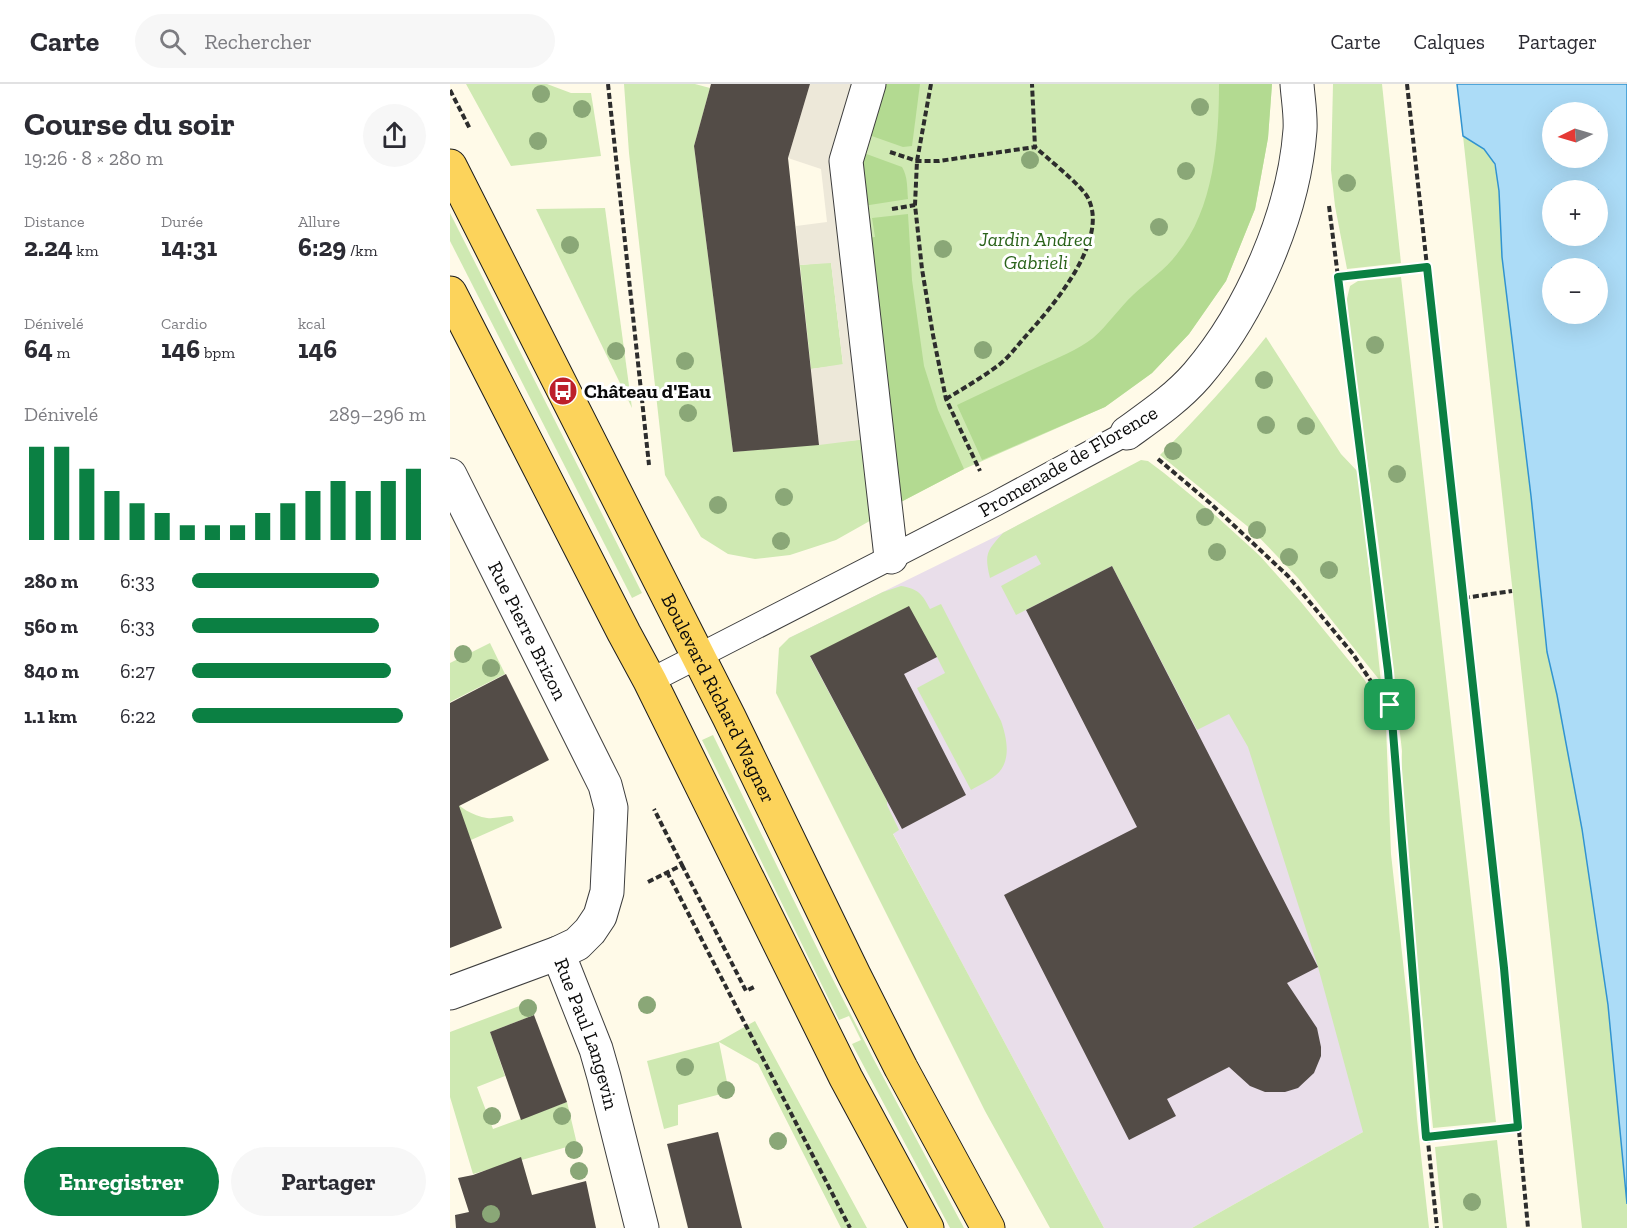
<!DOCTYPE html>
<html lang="fr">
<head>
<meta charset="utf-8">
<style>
	:root { --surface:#fff; --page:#f7f7f7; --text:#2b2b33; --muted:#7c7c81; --line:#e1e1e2; --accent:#0b8043 }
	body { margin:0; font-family:"Zilla Slab",serif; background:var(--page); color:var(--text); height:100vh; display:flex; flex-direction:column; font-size:22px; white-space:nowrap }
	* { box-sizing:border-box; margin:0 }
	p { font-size:20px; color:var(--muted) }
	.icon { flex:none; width:33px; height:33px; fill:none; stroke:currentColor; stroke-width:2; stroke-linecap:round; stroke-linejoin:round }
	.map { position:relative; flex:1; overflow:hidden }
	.drawer { display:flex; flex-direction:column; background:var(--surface); width:450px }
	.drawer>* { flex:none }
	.needle { width:39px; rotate:265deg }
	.controls { position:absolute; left:1092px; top:18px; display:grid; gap:12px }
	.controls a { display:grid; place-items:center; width:66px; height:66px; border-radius:50%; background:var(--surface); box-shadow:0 6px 24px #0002; font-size:30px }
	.pin { position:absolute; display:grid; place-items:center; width:51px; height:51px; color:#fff; margin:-26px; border-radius:12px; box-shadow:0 3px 9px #0006 }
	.round { display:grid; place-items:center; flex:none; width:63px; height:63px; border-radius:32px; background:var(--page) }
	.summary { display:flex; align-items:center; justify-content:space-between; height:102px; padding:0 24px }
	h1 { font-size:33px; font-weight:800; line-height:45px }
	.stats { display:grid; grid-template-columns:repeat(3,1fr); gap:9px; height:102px; padding:6px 24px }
	.stats div { display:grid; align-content:center }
	.stats b { font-size:26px; font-weight:800 }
	.stats small { font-size:16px; font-weight:400 }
	.stats p { font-size:16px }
	.chart { height:168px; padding:12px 24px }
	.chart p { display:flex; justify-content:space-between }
	.chart svg { width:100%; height:108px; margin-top:6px; stroke:var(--accent); stroke-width:6 }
	.cta { display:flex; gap:12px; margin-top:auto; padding:12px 24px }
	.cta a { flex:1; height:69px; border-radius:36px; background:var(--accent); color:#fff; font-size:24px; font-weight:800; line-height:69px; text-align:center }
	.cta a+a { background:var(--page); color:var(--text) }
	ul { padding:0 24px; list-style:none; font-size:20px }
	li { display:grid; grid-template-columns:96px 72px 1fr; align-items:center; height:45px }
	li i { height:15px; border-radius:8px; background:var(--accent) }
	header { display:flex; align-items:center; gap:36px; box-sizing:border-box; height:84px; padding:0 30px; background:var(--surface); border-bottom:2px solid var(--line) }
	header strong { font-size:28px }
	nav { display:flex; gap:33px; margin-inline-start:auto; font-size:21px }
	.search { width:420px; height:54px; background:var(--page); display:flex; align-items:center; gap:15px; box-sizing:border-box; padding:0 21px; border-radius:33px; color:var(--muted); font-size:22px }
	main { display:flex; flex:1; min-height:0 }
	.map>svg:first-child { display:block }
	.industrial { fill:#e9deea }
	.green { fill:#cfe9b2 }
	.forest { fill:#b3da91 }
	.plaza { fill:#ede8d9 }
	.water { fill:#acdcf7; stroke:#3193d0; stroke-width:1.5; fill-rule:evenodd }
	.building { fill:#534c47 }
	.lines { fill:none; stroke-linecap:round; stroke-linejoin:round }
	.lane-casing { stroke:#3e3e3e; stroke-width:26 }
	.street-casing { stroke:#3e3e3e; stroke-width:35 }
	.primary-casing { stroke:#1c1c1c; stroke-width:35 }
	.path { stroke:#2d2d2d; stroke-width:4; stroke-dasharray:6 3; stroke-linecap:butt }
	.lane { stroke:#fff; stroke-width:24 }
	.street { stroke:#fff; stroke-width:33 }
	.primary { stroke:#fcd35b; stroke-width:33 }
	.tree { fill:#8aa777 }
	.route-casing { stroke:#fff; stroke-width:12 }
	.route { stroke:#0b8043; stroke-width:8 }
	.labels { text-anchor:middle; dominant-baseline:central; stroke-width:6; stroke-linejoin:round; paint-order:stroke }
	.park-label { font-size:20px; font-style:italic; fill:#2a631b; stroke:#fff }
	.poi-label { font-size:20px; font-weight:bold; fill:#0b0b0b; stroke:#fff; text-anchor:start }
	.street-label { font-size:20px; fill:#0b0b0b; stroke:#fff }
</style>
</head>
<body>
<header>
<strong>Carte</strong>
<div class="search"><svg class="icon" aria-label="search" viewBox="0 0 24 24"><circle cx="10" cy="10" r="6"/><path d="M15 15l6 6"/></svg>Rechercher</div>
<nav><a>Carte</a><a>Calques</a><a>Partager</a></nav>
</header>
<main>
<section class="drawer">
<div class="summary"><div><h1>Course du soir</h1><p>19:26 · 8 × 280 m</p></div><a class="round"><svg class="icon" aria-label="share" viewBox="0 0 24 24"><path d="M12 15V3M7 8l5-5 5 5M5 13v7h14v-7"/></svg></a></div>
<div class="stats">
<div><p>Distance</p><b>2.24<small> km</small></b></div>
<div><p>Durée</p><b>14:31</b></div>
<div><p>Allure</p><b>6:29<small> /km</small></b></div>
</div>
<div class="stats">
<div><p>Dénivelé</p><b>64<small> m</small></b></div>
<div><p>Cardio</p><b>146<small> bpm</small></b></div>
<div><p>kcal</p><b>146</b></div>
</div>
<div class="chart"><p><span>Dénivelé</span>289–296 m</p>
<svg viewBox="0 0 160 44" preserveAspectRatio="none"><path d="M5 44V6M15 44V6M25 44V15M35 44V24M45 44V29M55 44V33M65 44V38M75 44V38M85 44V38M95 44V33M105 44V29M115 44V24M125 44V20M135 44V24M145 44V20M155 44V15"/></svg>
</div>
<ul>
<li><b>280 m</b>6:33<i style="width:80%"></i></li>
<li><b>560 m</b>6:33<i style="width:80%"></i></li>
<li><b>840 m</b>6:27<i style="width:85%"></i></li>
<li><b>1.1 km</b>6:22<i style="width:90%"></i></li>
</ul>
<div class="cta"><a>Enregistrer</a><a>Partager</a></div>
</section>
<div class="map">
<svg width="1177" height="1144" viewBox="0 0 1177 1144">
	<rect width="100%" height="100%" fill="#fffae8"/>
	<path class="industrial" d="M687 379 879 734 941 1052 913 1048 742 1144H654L497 851 339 554 553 449Z"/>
	<g class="green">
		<path d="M16 0H97L121 9H141L151 72 61 82Z"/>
		<path d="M174 0H245L260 4 244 62 283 368 417 355 425 434 386 456 340 471 305 475 278 470 251 453 215 391 179 69Z"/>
		<path d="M432 0H822L818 54 805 125 776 197 739 250 702 289 655 323 514 385 447 420 411 68Z"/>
		<path d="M883 0H932L951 179 897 185 885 122 881 86Z"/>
		<path d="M1013 52C1044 70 1044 72 1049 107L1066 292 1081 412 1097 568 1107 611 1132 745 1158 921 1177 1120V1144H1132Z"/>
		<path d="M155 124 182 324 86 125Z"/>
		<path d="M0 129 192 509 182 514 0 157Z"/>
		<path d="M381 178 393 281 361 285 350 181Z"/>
		<path d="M951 193 1046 1038 983 1044 951 714 952 667 929 463 896 219 900 202 908 197Z"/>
		<path d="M816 253 891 370 909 389 931 598 848 494 802 446 710 371C748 333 783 295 816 253Z"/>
		<path d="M691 376 698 377 714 389 765 431 810 472 851 518 914 595 932 624 936 642 941 770 959 932 967 1035 979 1144H742L913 1048 868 883 798 663 779 630 747 646 662 482 566 531 551 502 591 480 586 471 540 494C534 469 537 467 553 449Z"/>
		<path d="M451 502C469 505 472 510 480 525L491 520 551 637C557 654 562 678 546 691 539 697 529 701 521 706L467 604 495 589 487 573H360L437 717V721L449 746 443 750 654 1144H600L535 1027 326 609 329 564 339 554 433 508Z"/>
		<path d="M40 559 55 590 0 618V579Z"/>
		<path d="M263 651 370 870 424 976 514 1144H500L402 960 411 956 399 932 389 936 252 656Z"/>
		<path d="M0 712C8 723 23 732 37 734 45 735 54 732 62 732L64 737 21 756Z"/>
		<path d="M80 918 84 931 40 948 55 992 27 1003 43 1045 117 1018 127 1060 23 1090 0 1013V948Z"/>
		<path d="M305 937 417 1144H391L308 980 269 958 279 1008 228 1021V1041L214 1045 197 977 268 958Z"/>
		<path d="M1047 1056 1057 1144H993L985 1063Z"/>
	</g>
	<g class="forest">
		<path d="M432 0H470L462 62 453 63 416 50Z"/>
		<path d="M769 0H822L818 54 805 125 776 197 739 250 702 289 655 323 532 376 507 321C535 308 562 295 590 282 607 274 628 266 643 254 658 241 669 224 683 211 697 198 716 185 727 170 764 125 769 56 769 0Z"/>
		<path d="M411 68 452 83C458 93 457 104 458 115L413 122Z"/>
		<path d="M458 130 462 196 474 282 488 326 514 385 447 420 417 154 425 153 422 134Z"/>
	</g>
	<path class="plaza" d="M360 0H432L411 68 417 355 369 361 361 285 393 280 381 179 350 181 346 142 377 138 371 85 338 74Z"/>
	<path class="water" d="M1007 0H1177V1120L1158 921 1132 745 1107 611 1097 568 1081 412 1052 173 1049 107 1045 80 1034 65 1013 52ZM1102 28H1148V74H1102ZM1102 106H1148V152H1102ZM1102 184H1148V230H1102Z"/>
	<g class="building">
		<path d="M261 0H360L338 74 369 361 283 368 244 62Z"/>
		<path d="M662 482 868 883 837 899 867 944 871 963V972L864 989 848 1004 835 1008H815L800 1002 779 983 717 1015 726 1032 679 1056 554 811 687 743 576 526Z"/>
		<path d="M459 522 487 573 454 590 516 711 452 745 360 572Z"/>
		<path d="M56 590 99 676 9 722 52 844 0 864V619Z"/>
		<path d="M84 931 117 1018 71 1036 40 948Z"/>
		<path d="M268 1048 292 1144H238L217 1060Z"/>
		<path d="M71 1073 82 1111 136 1097 146 1144H6L5 1131 19 1128 8 1094 23 1091Z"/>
	</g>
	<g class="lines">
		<g class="lane-casing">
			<path id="lane" d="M200 597 545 420 677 349"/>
		</g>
		<g class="street-casing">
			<g id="street">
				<path d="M419 0 396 77 441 473"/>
				<path d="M677 349C702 331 727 314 747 291 801 228 844 129 850 46 851 31 848 15 847 0"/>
				<path id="s1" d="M0 391 155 701 161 724 157 808 150 832 140 847 127 860 108 869 0 909"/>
				<path id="s2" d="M108 869 146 965 154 993 192 1144"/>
			</g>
		</g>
		<g class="primary-casing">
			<g id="primary">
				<path id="s3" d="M0 82 279 633 404 891 451 984 538 1144"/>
				<path d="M0 209 174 549 200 597 396 994 477 1144"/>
			</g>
		</g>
		<g class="path">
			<path d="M158 0 199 381"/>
			<path d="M481 0 467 77 465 121 472 185 483 251 496 315 530 387"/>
			<path d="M957 0 1054 884 1078 1144"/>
			<path d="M0 6 20 45"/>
			<path d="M440 68 467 77H489L585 63 582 0"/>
			<path d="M879 122 938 587 974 1019 987 1144"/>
			<path d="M442 125 465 121"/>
			<path d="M888 193 977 183"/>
			<path d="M496 315C514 304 533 293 550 280 559 273 567 262 575 253 601 224 660 157 638 114 632 102 597 74 585 63"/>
			<path d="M708 375 760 419 838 492 903 570 930 611 940 621"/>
			<path d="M1014 514 1062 507"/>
			<path d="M232 781 296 907 306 902"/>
			<path d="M217 788 400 1144"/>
			<path d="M198 798 232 781 204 725"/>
			<path d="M977 1053 1068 1043"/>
		</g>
		<use href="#lane" class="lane"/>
		<use href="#street" class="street"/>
		<use href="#primary" class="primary"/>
	</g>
	<g class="tree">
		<circle cx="91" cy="10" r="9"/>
		<circle cx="750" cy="23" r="9"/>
		<circle cx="132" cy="25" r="9"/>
		<circle cx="88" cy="57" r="9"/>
		<circle cx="580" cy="76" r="9"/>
		<circle cx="736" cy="87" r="9"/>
		<circle cx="897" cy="99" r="9"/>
		<circle cx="709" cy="143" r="9"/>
		<circle cx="120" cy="161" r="9"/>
		<circle cx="493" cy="165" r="9"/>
		<circle cx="925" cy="261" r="9"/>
		<circle cx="533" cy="266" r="9"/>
		<circle cx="166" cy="267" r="9"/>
		<circle cx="235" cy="277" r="9"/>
		<circle cx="814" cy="296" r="9"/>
		<circle cx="238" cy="329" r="9"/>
		<circle cx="816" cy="341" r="9"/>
		<circle cx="856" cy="342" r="9"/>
		<circle cx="723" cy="367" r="9"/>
		<circle cx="947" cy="390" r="9"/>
		<circle cx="334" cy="413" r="9"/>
		<circle cx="268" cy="421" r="9"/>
		<circle cx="755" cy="433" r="9"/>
		<circle cx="807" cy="446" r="9"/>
		<circle cx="331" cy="457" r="9"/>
		<circle cx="767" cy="468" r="9"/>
		<circle cx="839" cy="473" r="9"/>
		<circle cx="879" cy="486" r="9"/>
		<circle cx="13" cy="570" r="9"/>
		<circle cx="41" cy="584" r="9"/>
		<circle cx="197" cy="921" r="9"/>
		<circle cx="78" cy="924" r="9"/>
		<circle cx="235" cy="983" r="9"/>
		<circle cx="276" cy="1006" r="9"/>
		<circle cx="42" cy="1032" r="9"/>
		<circle cx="112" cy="1032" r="9"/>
		<circle cx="328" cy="1057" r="9"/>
		<circle cx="124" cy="1066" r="9"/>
		<circle cx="129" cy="1087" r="9"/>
		<circle cx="1022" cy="1118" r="9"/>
		<circle cx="41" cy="1130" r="9"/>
	</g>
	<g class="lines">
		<g class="route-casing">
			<path id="route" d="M977 183 1054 884 1068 1043 976 1053 938 587 888 193Z"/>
		</g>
		<use href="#route" class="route"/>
	</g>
	<defs>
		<g id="bus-disc" transform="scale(1.5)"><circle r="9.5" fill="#bd202a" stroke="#fff"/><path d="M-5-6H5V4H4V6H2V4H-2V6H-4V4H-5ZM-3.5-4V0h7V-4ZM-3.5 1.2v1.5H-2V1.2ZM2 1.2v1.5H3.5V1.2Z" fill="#fff"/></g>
	</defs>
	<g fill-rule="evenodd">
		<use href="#bus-disc" x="113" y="307"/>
	</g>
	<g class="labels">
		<g class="park-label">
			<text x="586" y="155">Jardin Andrea<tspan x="586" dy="23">Gabrieli</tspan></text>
		</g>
		<g class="poi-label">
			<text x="134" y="307">Château d'Eau</text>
		</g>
		<g class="street-label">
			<text transform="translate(618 377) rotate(-30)">Promenade de Florence</text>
			<text stroke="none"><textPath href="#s1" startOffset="174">Rue Pierre Brizon</textPath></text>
			<text stroke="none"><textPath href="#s3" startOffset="596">Boulevard Richard Wagner</textPath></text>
			<text stroke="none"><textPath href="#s2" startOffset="86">Rue Paul Langevin</textPath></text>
		</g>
	</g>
</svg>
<div class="controls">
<a><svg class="needle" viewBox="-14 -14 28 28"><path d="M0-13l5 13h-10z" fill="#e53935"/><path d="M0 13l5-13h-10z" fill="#7c7c81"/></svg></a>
<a>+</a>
<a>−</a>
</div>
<div class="pin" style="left:940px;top:621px;background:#1e9e55"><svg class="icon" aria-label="arrive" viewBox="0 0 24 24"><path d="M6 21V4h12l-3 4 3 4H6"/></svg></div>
</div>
</main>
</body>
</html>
